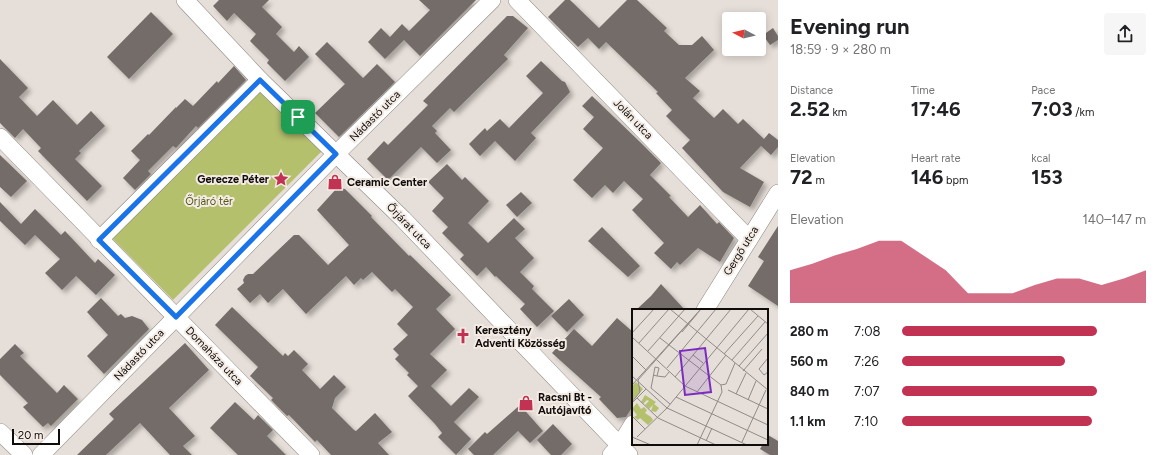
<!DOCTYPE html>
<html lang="en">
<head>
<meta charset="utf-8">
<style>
	:root { --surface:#fff; --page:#f6f6f6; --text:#202124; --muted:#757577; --accent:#c23253 }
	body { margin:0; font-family:Figtree,sans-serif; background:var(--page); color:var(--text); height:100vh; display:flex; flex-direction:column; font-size:15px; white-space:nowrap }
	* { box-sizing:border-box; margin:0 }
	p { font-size:13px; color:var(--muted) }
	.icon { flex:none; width:22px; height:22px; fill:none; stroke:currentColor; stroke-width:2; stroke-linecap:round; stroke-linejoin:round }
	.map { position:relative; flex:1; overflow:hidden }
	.sheet { display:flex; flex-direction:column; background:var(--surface); width:380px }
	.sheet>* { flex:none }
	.needle { width:26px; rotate:277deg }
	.tools { position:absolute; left:722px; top:12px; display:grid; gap:8px }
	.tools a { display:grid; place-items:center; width:44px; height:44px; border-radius:4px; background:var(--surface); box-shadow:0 2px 10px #0003; font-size:20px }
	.scale { position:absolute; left:12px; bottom:10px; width:48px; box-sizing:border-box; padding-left:4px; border:2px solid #0f0c0a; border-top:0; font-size:11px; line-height:14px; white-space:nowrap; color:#0f0c0a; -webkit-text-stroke:3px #f4ebe5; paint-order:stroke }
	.pin { position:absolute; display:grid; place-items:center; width:34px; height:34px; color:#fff; margin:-17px; border-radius:8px; box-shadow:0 2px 6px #0006 }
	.round { display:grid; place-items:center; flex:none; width:42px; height:42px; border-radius:4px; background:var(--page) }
	.head { display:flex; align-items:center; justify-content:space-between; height:68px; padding:0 12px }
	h1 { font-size:22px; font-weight:700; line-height:30px }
	.stats { display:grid; grid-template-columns:repeat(3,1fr); gap:6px; height:68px; padding:4px 12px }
	.stats div { display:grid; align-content:center }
	.stats b { font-size:20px; font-weight:700 }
	.stats small { font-size:11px; font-weight:400 }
	.stats p { font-size:11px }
	.chart { height:112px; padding:8px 12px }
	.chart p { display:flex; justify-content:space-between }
	.chart svg { width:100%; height:72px; margin-top:4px; fill:var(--accent); opacity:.7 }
	ul { padding:0 12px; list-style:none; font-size:13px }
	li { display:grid; grid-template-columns:64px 48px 1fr; align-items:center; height:30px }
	li i { height:10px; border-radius:5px; background:var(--accent) }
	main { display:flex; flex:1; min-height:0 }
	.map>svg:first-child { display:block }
	.green { fill:#b5c06d }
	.building { fill:#736c67; filter:url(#shadow) }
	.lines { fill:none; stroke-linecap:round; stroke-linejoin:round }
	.minor-casing { stroke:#8e8781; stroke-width:18 }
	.minor { stroke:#fff; stroke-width:17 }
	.route-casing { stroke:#fff; stroke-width:8 }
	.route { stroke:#1a73e8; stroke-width:5 }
	.labels { text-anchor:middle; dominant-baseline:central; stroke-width:4; stroke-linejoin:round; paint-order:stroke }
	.street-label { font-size:11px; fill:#0f0c0a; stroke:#f4ebe5 }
	.poi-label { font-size:11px; font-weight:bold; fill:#0f0c0a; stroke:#f4ebe5; text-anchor:start }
	.park-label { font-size:11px; fill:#535a16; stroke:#f4ebe5 }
	.inset-road { fill:none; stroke:#908a86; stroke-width:1 }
	.view { fill:#7b2cbf; fill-opacity:0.15; stroke:#7b2cbf; stroke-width:2 }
	.inset-edge { fill:none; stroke:#0f0c0a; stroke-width:2 }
</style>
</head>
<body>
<main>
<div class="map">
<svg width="778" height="455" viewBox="0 0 778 455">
	<defs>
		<filter id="shadow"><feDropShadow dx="3.5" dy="3.5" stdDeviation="2" flood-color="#0004"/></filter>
	</defs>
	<rect width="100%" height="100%" fill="#e6ded8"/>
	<path class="green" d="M260 88 323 150 173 300 110 236Z"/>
	<g class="building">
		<path d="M219 0H269L262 7 282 27 276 34 294 52 299 46 309 57 285 81 267 63 269 60 250 41 256 34 234 13 227 21 213 6Z"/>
		<path d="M419 0H476L420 56 404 40 385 59 368 42 381 28 390 37 402 24 409 31 430 10Z"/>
		<path d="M565 0H570L599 28 627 0H637L667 28 664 31 679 45H692L702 36 714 50 685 78 700 91 693 98 714 118 723 109 738 124 743 119 764 139 769 133 778 140V147L771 155 761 146 740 168 764 182 750 207 723 192 682 148 690 140 666 116 672 110 656 93 658 92 606 42 599 49 588 38 578 47 548 17Z"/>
		<path d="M151 12 173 34 129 79 107 57Z"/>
		<path d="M507 16H513L528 28 504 55 508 59 454 112 450 108 432 126 437 131 435 133 451 150 437 163 421 147 388 180 367 159 384 141 388 145 428 105 423 101Z"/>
		<path d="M773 28 778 36V40L770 45 763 35Z"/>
		<path d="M327 42 363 78 377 64 395 82 339 137 315 113 345 84 315 54Z"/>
		<path d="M0 59 28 88 19 97 37 116 53 100 77 125 91 111 105 126 79 151 81 153 75 159 102 186 87 201 38 151 41 148 23 129 15 138 0 123Z"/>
		<path d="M541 61 562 81 565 82 570 92 531 133 536 138 515 161 495 141 480 156 469 144 485 128 487 131 500 119 509 128 543 93 526 76Z"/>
		<path d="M234 66 246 80 198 128 196 126 176 148 173 146 148 171 151 174 135 190 123 178 140 160 131 151 148 134 149 135 176 107V108L185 99 193 106 217 81 218 83Z"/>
		<path d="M592 96 639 141 661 163 650 175 671 196 669 197 688 217 700 205 717 224 719 222 734 238 720 262 698 248 680 265 677 262 671 269 654 253 664 243 632 210 643 199 624 181 613 193 605 185 592 198 573 180 603 148 583 129 594 117 582 106Z"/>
		<path d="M0 155 27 181 11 197 0 187Z"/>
		<path d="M447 164 462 180 465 177 489 201 468 223 488 243 514 218 525 229 515 238 534 258 520 272 534 286 532 289 554 311 537 327 520 309 525 304 496 276 495 277 486 267 477 276 460 259 464 255 442 233 448 227 432 211 444 198 428 182Z"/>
		<path d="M337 188 345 189 372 216 371 217 409 256 410 255 451 295 436 309 455 329 430 354 447 370 431 386 451 406 469 388 479 397 454 422 471 439 456 455 438 437 442 433 435 424 408 396 418 386 407 375 409 373 395 359 399 355 393 349 408 335 397 324 413 307 395 289 392 292 372 272 363 280 361 278 354 285 346 276 306 314 283 289 268 303 260 294 250 303 237 289 244 283 243 280 245 276 248 274H253L294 235H299L328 265 349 245 317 210Z"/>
		<path d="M521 192 532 203 517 217 506 205Z"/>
		<path d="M0 202 21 224 35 209 61 235 65 231 95 263 98 259 115 275 96 295 76 276 62 290 45 273 60 259 35 235 25 245 0 221Z"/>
		<path d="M778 226V306L748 286 764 261 758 257Z"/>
		<path d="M602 227 640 266 628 277 588 241Z"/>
		<path d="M661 284 685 310H636L651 296Z"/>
		<path d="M101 298 118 316 121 314 125 318 132 316 142 320 149 329 104 374 87 356 108 335 87 312Z"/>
		<path d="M569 299 584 315 567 332 551 316Z"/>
		<path d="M232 307 283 356 285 353 288 356 294 350 308 364 302 370 320 389 334 375 346 387 335 398 332 408 354 430 356 431 375 413 392 432 378 443 389 455H331L317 440 315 442 289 415 287 416 271 400 273 398 250 376 258 367 215 325Z"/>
		<path d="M617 318 633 332V406L626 417 617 418 599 399 601 397 552 353 574 329 592 346Z"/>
		<path d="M185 343 209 370 169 408 195 436 183 446 192 455H170L140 423 106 455H77L114 419 109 414Z"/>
		<path d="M15 344 24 353 20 356 57 393 64 385 78 399 51 426 48 423 43 427 23 407 28 403 0 375V359Z"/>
		<path d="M235 402 254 420 258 415 273 430 267 436 286 455H238L210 428Z"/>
		<path d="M520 405 543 431 530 443 518 431 493 455H474L468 449 485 432 487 434Z"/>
		<path d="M553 424 572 444 561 455H551L537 440Z"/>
		<path d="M768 435 778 441V455H770L760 449 763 444H767V437Z"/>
	</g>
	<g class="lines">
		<g class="minor-casing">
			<g id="minor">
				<path d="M185 0 260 80 403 219 629 455"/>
				<path d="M517 0 749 239"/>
				<path d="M0 137 311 455"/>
				<path d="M99 240 260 80"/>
				<path d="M705 310 778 193"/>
				<path d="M0 432 24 455"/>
				<path d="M41 455 336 154 492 0"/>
				<path d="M611 455 620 445 633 424"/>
			</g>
		</g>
		<use href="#minor" class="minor"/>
	</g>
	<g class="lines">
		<g class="route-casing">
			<path id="route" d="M260 80 336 154 176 317 99 240Z"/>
		</g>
		<use href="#route" class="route"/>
	</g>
	<defs>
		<g id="sight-bare" transform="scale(1.2)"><path d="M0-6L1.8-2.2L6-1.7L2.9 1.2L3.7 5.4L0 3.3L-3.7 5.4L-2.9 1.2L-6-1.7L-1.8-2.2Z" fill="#c23253" stroke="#f4ebe5" stroke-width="2.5" paint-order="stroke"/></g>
		<g id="shop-bare" transform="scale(1.2)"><path d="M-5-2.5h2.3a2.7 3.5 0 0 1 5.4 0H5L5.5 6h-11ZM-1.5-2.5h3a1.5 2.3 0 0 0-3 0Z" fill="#c23253" stroke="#f4ebe5" stroke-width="2.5" paint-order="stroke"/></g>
		<g id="church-bare" transform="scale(1.2)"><path d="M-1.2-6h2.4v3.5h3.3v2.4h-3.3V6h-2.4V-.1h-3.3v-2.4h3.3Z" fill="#c23253" stroke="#f4ebe5" stroke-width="2.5" paint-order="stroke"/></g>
	</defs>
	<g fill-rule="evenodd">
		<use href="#sight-bare" x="281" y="179"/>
		<use href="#shop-bare" x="335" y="182"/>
		<use href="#church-bare" x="463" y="336"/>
		<use href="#shop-bare" x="526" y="403"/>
	</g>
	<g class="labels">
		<g class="street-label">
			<text transform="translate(375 116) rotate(-45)">Nádastó utca</text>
			<text transform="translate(633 119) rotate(46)">Jolán utca</text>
			<text transform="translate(409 226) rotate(46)">Őrjárat utca</text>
			<text transform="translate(741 251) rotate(-58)">Gergő utca</text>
			<text transform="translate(139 355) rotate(-46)">Nádastó utca</text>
			<text transform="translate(214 356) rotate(46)">Domaháza utca</text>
		</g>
		<g class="poi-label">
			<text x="269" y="179" text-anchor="end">Gerecze Péter</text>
			<text x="347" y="182">Ceramic Center</text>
			<text x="475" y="330">Keresztény<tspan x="475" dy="13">Adventi Közösség</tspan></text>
			<text x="538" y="397">Racsni Bt -<tspan x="538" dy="13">Autójavító</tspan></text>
		</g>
		<g class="park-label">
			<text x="209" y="201">Őrjáró tér</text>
		</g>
	</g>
	<g transform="translate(632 309)">
		<rect width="136" height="136" fill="#e6ded8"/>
		<path d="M4 73 11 80 0 92V77ZM13 86 24 93 22 95 27 99 24 103 19 102 21 96 17 100 13 96 17 92 15 91 11 95 9 93ZM5 94 9 100 12 98 15 101 13 104 19 108 21 111 16 116 8 109 6 111 2 108 5 106 0 100Z" fill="#b5c06d"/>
		<path class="inset-road" d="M38 0 136 81M118 0 136 15M50 23 65 5M0 24 22 0M0 28 53 77 136 116M28 29 89 76M7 34 37 0M16 42 53 0M92 45 126 7M61 46 71 54M0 47 14 61M136 49 127 60 132 66 136 63M100 51 133 13M107 57 136 24M35 59 84 0M111 62 130 40M21 66 25 67 27 59 23 58 20 74 19 79 38 95M0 67 35 99 115 136M25 67 33 68 37 63M43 68 99 0M94 75 103 54M0 76 69 0M96 81 136 100M65 83 94 46M90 83 89 76 94 75M104 85 114 64M44 88 136 131M5 89 26 109 84 136M116 91 124 72M0 93 8 83 6 71 69 0M0 94 14 80M0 107 13 120M0 128 19 136M5 128 35 99 117 0M74 132 80 119M110 133 134 81M65 136 90 83"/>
		<path class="view" d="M73 39 79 83 53 86 48 42Z"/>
		<rect width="136" height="136" class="inset-edge"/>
	</g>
</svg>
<div class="tools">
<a><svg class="needle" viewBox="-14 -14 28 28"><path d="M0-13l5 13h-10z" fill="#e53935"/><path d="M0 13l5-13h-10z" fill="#757577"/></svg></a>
</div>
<div class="scale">20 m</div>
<div class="pin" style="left:298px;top:117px;background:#1e9e55"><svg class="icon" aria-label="arrive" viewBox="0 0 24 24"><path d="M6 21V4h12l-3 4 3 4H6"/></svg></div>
</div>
<section class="sheet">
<div class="head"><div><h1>Evening run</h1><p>18:59 · 9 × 280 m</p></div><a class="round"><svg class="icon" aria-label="share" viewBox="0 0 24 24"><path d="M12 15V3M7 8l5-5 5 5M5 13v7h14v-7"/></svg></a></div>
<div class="stats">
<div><p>Distance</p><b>2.52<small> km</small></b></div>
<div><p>Time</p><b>17:46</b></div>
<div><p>Pace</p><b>7:03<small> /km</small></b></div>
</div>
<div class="stats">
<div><p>Elevation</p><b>72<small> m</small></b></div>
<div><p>Heart rate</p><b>146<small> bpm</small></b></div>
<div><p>kcal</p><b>153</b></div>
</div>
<div class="chart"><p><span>Elevation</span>140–147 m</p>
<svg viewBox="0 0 160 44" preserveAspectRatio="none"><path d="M0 44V24L10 20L20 15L30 11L40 6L50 6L60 15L70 24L80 38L90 38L100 38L110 33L120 29L130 29L140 33L150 29L160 24V44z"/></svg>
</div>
<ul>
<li><b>280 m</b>7:08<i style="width:80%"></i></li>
<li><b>560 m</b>7:26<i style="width:67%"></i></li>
<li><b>840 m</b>7:07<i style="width:80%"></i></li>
<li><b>1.1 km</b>7:10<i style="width:78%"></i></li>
</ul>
</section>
</main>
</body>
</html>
